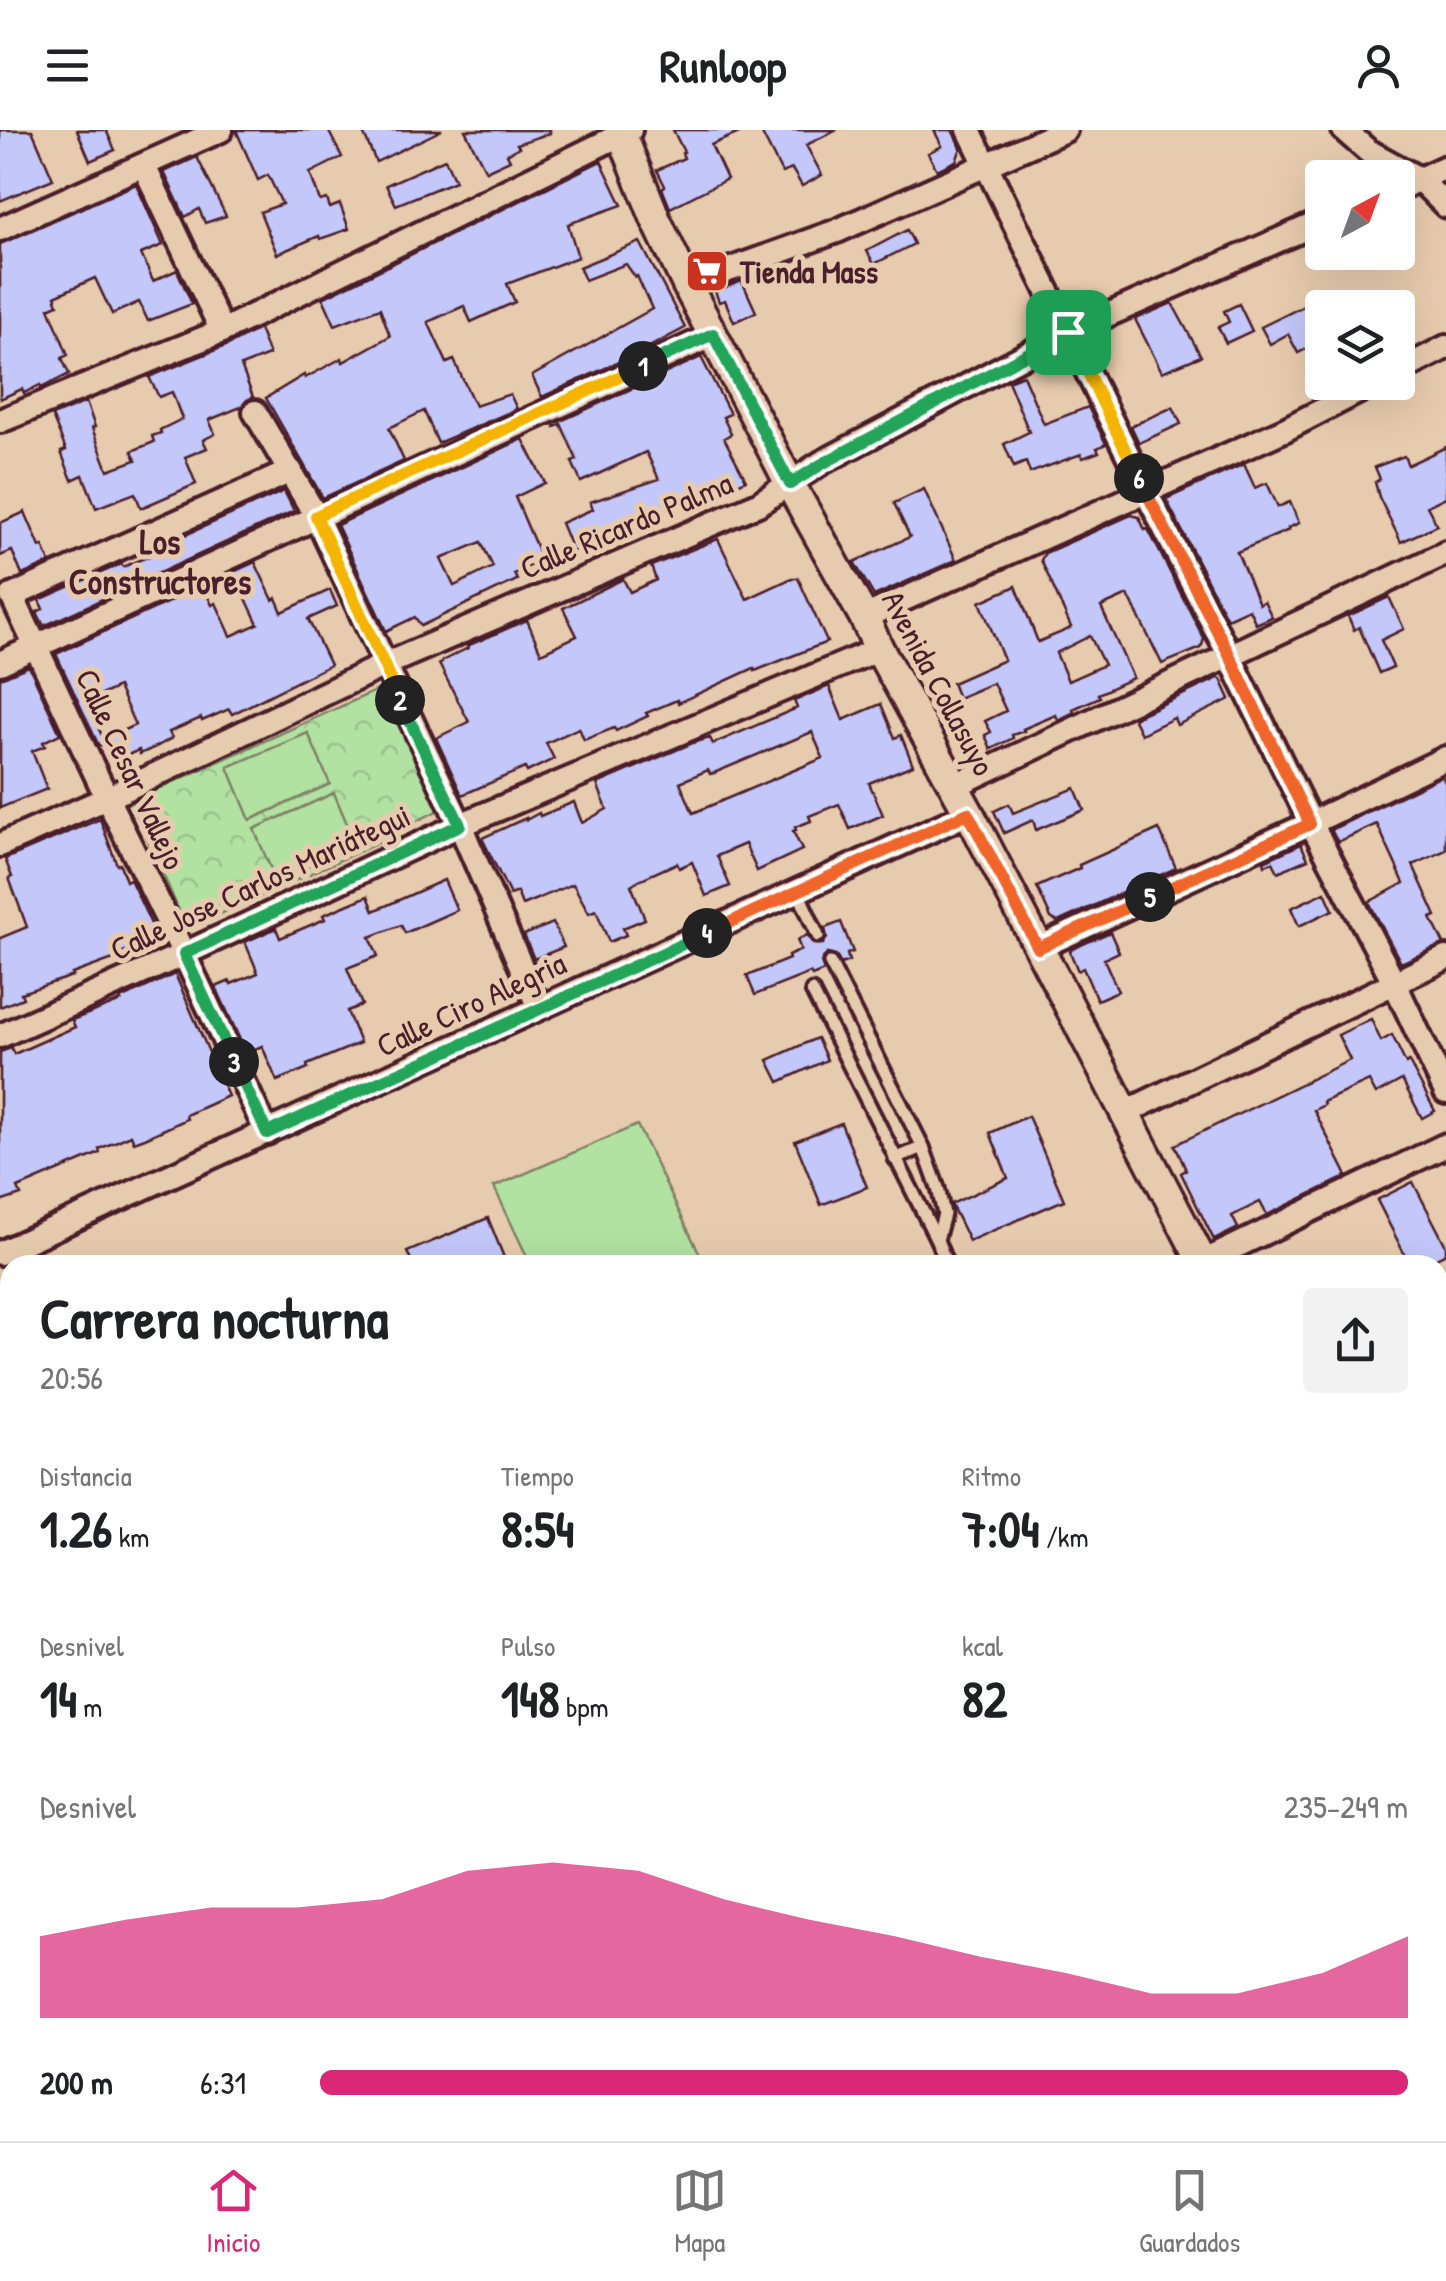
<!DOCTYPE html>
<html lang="es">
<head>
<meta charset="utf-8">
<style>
	:root { --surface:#fff; --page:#f2f2f2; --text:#202124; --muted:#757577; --line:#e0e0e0; --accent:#db2777 }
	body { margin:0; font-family:"Patrick Hand",sans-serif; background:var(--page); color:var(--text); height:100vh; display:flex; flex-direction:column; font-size:38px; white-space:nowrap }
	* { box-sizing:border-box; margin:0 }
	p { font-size:32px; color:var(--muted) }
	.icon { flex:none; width:55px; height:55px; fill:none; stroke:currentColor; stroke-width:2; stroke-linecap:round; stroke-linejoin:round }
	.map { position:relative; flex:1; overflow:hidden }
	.sheet { position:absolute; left:0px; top:1125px; width:1448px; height:888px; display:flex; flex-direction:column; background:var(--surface); border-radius:30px 30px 0 0; box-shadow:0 10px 40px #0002 }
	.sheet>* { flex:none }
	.needle { width:65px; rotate:41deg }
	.tools { position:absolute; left:1305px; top:30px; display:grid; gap:20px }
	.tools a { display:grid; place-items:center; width:110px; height:110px; border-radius:10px; background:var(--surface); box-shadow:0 10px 40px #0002; font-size:50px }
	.pin { position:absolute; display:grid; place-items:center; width:85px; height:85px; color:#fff; margin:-42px; border-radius:20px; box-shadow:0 5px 15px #0006 }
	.km { position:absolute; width:50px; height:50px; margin:-25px; border-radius:50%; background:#222; color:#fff; font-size:28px; line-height:50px; text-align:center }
	.round { display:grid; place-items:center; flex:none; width:105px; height:105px; border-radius:10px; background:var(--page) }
	.summary { display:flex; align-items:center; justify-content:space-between; height:170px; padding:0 40px }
	h1 { font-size:55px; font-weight:700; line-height:75px }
	.stats { display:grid; grid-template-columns:repeat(3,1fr); gap:15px; height:170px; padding:10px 40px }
	.stats div { display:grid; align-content:center }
	.stats b { font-size:50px; font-weight:700 }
	.stats small { font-size:28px; font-weight:400 }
	.stats p { font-size:28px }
	.chart { height:280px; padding:20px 40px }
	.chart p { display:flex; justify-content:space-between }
	.chart svg { width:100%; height:180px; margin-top:10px; fill:var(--accent); opacity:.7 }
	ul { padding:0 40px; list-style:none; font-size:32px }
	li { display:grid; grid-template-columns:160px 120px 1fr; align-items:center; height:75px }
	li i { height:25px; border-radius:12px; background:var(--accent) }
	header { display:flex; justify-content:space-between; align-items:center; height:130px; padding:0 40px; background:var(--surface); font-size:45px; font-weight:700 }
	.tab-bar { display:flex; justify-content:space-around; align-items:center; height:140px; border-top:2px solid var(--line); background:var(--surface); font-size:28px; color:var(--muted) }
	.tab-bar a { display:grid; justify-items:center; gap:5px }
	.tab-bar .current { color:var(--accent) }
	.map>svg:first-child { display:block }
	.grass { fill:url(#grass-dots); stroke:#7e8066; stroke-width:2.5 }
	.park { fill:url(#park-crowns); stroke:#7e8066; stroke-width:2.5 }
	.garden { fill:#b2e2a2; stroke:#7e8066; stroke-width:2.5 }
	.building { fill:#c3c7f9; stroke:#4a1f2b; stroke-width:2.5; fill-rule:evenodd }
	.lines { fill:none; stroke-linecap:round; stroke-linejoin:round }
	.service-casing { stroke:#4a1f2b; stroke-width:19 }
	.minor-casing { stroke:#4a1f2b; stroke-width:30 }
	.tertiary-casing { stroke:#4a1f2b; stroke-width:35 }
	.trunk-casing { stroke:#4a1f2b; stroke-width:45 }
	.service { stroke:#e7cbae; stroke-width:11 }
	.minor { stroke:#e7cbae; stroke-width:22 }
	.tertiary { stroke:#e7cbae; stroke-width:28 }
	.trunk { stroke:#e7cbae; stroke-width:38 }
	.split-1-casing { stroke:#fff; stroke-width:20 }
	.split-2-casing { stroke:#fff; stroke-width:20 }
	.split-3-casing { stroke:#fff; stroke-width:20 }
	.split-4-casing { stroke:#fff; stroke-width:20 }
	.split-5-casing { stroke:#fff; stroke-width:20 }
	.split-6-casing { stroke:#fff; stroke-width:20 }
	.split-7-casing { stroke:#fff; stroke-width:20 }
	.split-1 { stroke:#22a559; stroke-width:12 }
	.split-2 { stroke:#f5b400; stroke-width:12 }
	.split-3 { stroke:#22a559; stroke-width:12 }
	.split-4 { stroke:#22a559; stroke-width:12 }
	.split-5 { stroke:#f0652b; stroke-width:12 }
	.split-6 { stroke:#f0652b; stroke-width:12 }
	.split-7 { stroke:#f5b400; stroke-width:12 }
	.labels { text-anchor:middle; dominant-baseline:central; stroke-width:10; stroke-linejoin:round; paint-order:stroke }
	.poi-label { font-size:32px; font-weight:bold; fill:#4a1f2b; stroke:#e7cbae; text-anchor:start }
	.street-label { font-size:32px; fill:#4a1f2b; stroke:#e7cbae }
	.neighbourhood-label { font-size:35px; font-weight:bold; fill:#4a1f2b; stroke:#e7cbae }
</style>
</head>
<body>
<header><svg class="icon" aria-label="menu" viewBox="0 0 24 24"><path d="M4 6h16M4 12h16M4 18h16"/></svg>Runloop<svg class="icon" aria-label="person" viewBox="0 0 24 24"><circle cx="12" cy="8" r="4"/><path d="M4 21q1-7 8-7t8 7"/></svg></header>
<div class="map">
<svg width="1446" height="2011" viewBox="0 0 1446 2011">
	<defs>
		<pattern id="grass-dots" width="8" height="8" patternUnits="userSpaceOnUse" patternTransform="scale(2.5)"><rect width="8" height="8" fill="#b2e2a2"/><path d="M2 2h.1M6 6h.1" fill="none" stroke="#9bc18c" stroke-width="1.8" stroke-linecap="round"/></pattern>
		<pattern id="park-crowns" width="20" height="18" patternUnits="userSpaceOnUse" patternTransform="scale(2.5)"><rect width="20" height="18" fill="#b2e2a2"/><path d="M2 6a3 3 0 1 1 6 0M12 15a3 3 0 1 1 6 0" fill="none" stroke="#9bc18c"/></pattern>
	</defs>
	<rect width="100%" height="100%" fill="#e7cbae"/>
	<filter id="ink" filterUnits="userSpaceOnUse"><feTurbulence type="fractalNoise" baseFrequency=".01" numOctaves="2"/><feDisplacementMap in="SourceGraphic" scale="20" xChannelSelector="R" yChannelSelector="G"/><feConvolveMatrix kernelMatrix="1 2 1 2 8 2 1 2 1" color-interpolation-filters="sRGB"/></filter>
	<g filter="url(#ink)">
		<path class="grass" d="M0 1243 10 1265V1619L0 1599Z"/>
		<path class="park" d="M384 557 441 679 391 704 387 709 187 799 131 671Z"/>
		<g class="garden">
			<path d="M308 603 330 654 250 690 228 637Z"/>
			<path d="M334 663 356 715 276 751 254 699Z"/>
			<path d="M637 995 705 1135H531L494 1057Z"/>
		</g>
		<g class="building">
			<path d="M0 0H32L53 49 0 71Z"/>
			<path d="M77 0H106L115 20 90 31Z"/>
			<path d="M236 0H328L342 27 310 43 320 71 327 69 330 78 340 74 349 99 320 109 319 106 277 124 260 82 282 74 268 45 258 50Z"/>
			<path d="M362 0H442L376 32Z"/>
			<path d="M465 0H550V3L517 14 519 17 507 24 510 30 486 41Z"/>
			<path d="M673 0H746L711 15 727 49 670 78 662 58 665 56 657 40 684 28 682 23 684 22Z"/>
			<path d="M760 0H837L806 15 822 45 802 56 792 39 782 43Z"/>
			<path d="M934 0H952L961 18 956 31 937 40 928 23 942 16Z"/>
			<path d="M197 27 226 86 205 93 199 79 185 87 164 42Z"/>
			<path d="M445 29 455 51 396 75 386 55Z"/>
			<path d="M601 31 622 75 568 94 578 127 507 154 515 172 471 192 464 176 428 192 447 233 454 230 475 276 510 264 517 279 438 313 424 281 389 298 404 331 323 368 266 268 304 245 305 248 342 228 343 232 390 206 380 178 335 195 323 168Z"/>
			<path d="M136 54 163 115 141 124 153 151 177 140 192 174 148 191 139 172 112 184 95 148 55 166 58 174 49 178 68 225 62 228 69 244 41 258 40 255 24 263 22 259 0 269V114Z"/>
			<path d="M907 100 914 114 874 134 867 121Z"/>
			<path d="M640 112 685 198 632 226 542 267 532 246 652 179 637 146 635 147 626 134 585 150 579 137Z"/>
			<path d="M742 151 756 182 734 192 725 170 719 172 715 161Z"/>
			<path d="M1172 173 1201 226 1162 242 1135 189Z"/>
			<path d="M1310 173 1322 198V211L1298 223 1288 204 1270 214 1261 197Z"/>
			<path d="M1239 174 1252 201 1226 213 1218 197 1229 192 1224 181Z"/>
			<path d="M259 199 269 225 241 236 253 267 247 270 241 277 209 290 215 304 203 310 207 318 185 327 196 354 141 378 135 363 96 378 83 345 72 350 61 322 66 320 52 286 86 272 95 297 92 298 108 340 136 330 132 321 154 312 152 306 161 303 160 300 182 289 172 262 159 267 149 247 228 215Z"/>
			<path d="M701 227 730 284 723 287 731 304 724 308 746 350 729 358 726 353 710 361 705 355 694 361 697 367 672 377V376L573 422 561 393 593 379 590 372 659 349 646 322 581 352 572 332 577 330 561 294 555 297 554 294Z"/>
			<path d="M1023 245 1044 294 1088 277 1106 314 1097 318 1099 322 1083 328 1081 324 1030 343 1026 332 1014 337 1004 314 1029 302 1008 251Z"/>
			<path d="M1173 277 1181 294 1139 313 1131 296Z"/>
			<path d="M523 309 545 353 515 367 542 430 514 444 517 450 421 496 415 487 386 501 337 395ZM481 412 493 437 454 456 441 429Z"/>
			<path d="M1446 317V367L1427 376 1437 395 1401 412 1379 367 1375 352 1380 349 1375 337 1404 326 1408 335Z"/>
			<path d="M1244 334 1255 358 1267 353 1278 377 1290 372 1299 393 1288 398 1289 400 1237 422 1259 474 1264 471 1272 487 1256 494 1249 479 1227 489 1166 369Z"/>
			<path d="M924 359 956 430 874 466 854 432 910 407 894 373Z"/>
			<path d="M284 361 294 381 44 496 37 482 43 479 39 470 121 434 123 437 149 426 147 422Z"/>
			<path d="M25 382 40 417 43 416 50 433 22 445 12 421 0 426V393Z"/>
			<path d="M1131 385 1139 387 1145 400 1148 399 1204 509 1201 518 1162 534 1128 465 1101 477 1133 548 1098 564 1100 567 1073 579 1074 582 1058 590 1056 585 1023 599 1024 601 1012 605 1013 608 991 619 985 605 991 602 985 591 1006 581 993 553 958 568 952 553 1004 530 980 472 1016 456 1038 512 1067 500 1071 497 1041 430 1045 423ZM1090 506 1104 535 1068 551 1056 523Z"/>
			<path d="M718 409 747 469 792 448H798L827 512 755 541 754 538 678 573 677 570 646 583 648 586 616 601 614 598 584 610 579 598 546 613 554 629 527 642 525 638 462 665 436 608 469 592 439 534 442 533V531L468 518 467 516 527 490 541 523 577 506 563 478 623 449 630 462 656 450 651 436Z"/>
			<path d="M255 432 273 470 276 468 282 482 330 460 337 476 308 489 330 535 232 584 229 579 202 591 201 588 169 602 172 608 156 617 140 624 139 620 114 631 104 609 135 595 118 557 86 572 106 614 99 616 56 524 203 456 212 475 216 473 231 506 258 494 242 460 239 461 231 443Z"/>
			<path d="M1389 467 1404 499 1381 510 1393 537 1379 543 1359 497 1354 500 1348 486Z"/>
			<path d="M29 536 60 604 43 612 45 616 32 621 47 659 0 678V548Z"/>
			<path d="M1218 548 1221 549 1230 569 1177 595 1174 588 1141 604 1133 588Z"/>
			<path d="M829 556 843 590 881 574 895 608 901 605 913 635 869 653 883 685 850 699 839 674 809 686 811 691 795 697 796 700 793 701 802 720 757 741 745 714 717 726 730 756 706 766 692 732 679 738 677 733 639 750 631 755 645 789 623 798 626 805 609 812 596 780 589 783 573 754 522 775 517 762 510 765 482 708 526 688V690L539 683 540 686 574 672 582 693 607 679 597 654 695 612 710 608 713 614 797 578 794 571ZM812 602 823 628 693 683 680 652 708 640 710 644 714 643Z"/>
			<path d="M1442 646 1446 654V720L1413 735 1436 786 1431 788 1444 814 1401 833 1369 772 1404 753 1377 694 1338 712 1331 700Z"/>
			<path d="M1075 658 1084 680 1036 700 1033 690 1004 703 994 681 1009 674 1013 683Z"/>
			<path d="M100 689 117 735 120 734 126 751 130 749 158 809 115 825 116 828 72 844 73 846 21 863 23 868 0 877V808L27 797 9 748 12 747 5 729Z"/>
			<path d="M1159 699 1176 738 1058 792 1051 788 1037 757 1080 738 1079 735Z"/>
			<path d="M1301 714 1308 729 1278 742 1273 732 1265 735 1264 731Z"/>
			<path d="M444 750 457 780 405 803 401 795 370 807 378 826 347 838 362 875 347 881 360 913 307 935 308 938 277 951 262 916 246 923 216 857 230 851 231 854 258 843 245 812 276 798 280 808 325 789 323 785 368 766 374 781Z"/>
			<path d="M1325 762 1333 780 1299 796 1291 778Z"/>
			<path d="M841 792 853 822 847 824 849 831 841 834 836 826 827 824 821 832 824 841 812 846 810 843 755 865 747 846 789 829 788 826 801 820 797 810 807 805 813 814H823L827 808 825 798Z"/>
			<path d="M553 793 564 817 534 829 524 805Z"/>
			<path d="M1110 802 1119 822 1104 829 1118 861 1097 870 1083 838 1078 841 1070 822 1072 819Z"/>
			<path d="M175 844 228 966 186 985 187 989 145 1008 134 1012 131 1005 99 1019 100 1023 18 1058 21 1065 0 1072V922L11 918 14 924 75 897 72 890 121 871 120 869Z"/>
			<path d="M1371 889 1381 911 1392 905 1406 934 1409 932 1435 981 1422 988 1402 950 1376 964 1369 951 1323 972 1324 975 1314 980 1347 1046 1267 1085 1260 1072 1232 1086 1238 1098 1214 1110 1181 1043 1186 1040 1175 1015 1350 930 1338 905Z"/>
			<path d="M817 908 827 930 779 952 768 930Z"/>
			<path d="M1028 986 1064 1070 969 1111 951 1074 1008 1048 990 1003Z"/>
			<path d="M841 993 867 1057 821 1075 795 1011Z"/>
			<path d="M1413 1052 1446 1116V1123L1422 1135H1410L1377 1070Z"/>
			<path d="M488 1088 507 1135H414L407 1122Z"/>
		</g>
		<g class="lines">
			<g class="service-casing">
				<g id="service">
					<path d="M798 762 818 806"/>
					<path d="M830 833 923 1017 938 1058 944 1084 937 1110 947 1135"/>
					<path d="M812 861 937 1110"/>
					<path d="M895 1029 923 1017"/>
				</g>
			</g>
			<g class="minor-casing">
				<g id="minor">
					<path d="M969 0 1146 362 1230 527 1311 693 1394 852 1446 962"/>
					<path d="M1344 0 1368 21 1419 49 1446 76"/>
					<path d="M144 36 222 201"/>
					<path d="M1398 59 1446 37"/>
					<path d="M0 99 221 0"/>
					<path d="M687 155 837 101 1065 0"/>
					<path d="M1398 242 1446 217"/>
					<path d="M255 282 316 386 460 695 539 878"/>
					<path d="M0 291 222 201 630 0"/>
					<path d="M864 487 1284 300 1377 252"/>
					<path d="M0 533 713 205"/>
					<path d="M954 656 1446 423"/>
					<path d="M0 715 107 668 384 535 758 374 821 333 1069 202 1322 91"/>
					<path d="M1038 818 1311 693 1446 628"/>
					<path d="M0 906 184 824 460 695 879 519"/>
					<path d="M1124 983 1446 828"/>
					<path d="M267 1003 184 824 107 668 12 466 291 341"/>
					<path d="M0 1123 969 683"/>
					<path d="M1203 1132 1446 1015"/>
					<path d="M1438 1228 1446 1224"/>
					<path d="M1438 1465 1446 1461"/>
					<path d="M1438 1766 1446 1761"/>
					<path d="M0 1871 10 1865"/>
					<path d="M524 2002 527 2011"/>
					<path d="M897 2002 902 2011"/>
					<path d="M1098 2002 1102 2011"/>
					<path d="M1309 2002 1314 2011"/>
					<path d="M1011 2011 1025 2002"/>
				</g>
			</g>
			<g class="tertiary-casing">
				<g id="tertiary">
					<path d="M620 0 656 90 687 155 790 354 864 487 879 519 969 683 1204 1135"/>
					<path d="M1438 1577 1446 1594"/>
				</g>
			</g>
			<g class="trunk-casing">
				<g id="trunk">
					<path d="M0 1665 10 1683"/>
					<path d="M0 1783 10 1799"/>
					<path d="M141 2002 147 2011"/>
					<path d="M236 2002 241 2011"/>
				</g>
			</g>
			<use href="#service" class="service"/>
			<use href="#minor" class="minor"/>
			<use href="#tertiary" class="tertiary"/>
			<use href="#trunk" class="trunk"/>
		</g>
	</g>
	<g class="lines" filter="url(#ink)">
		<g class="split-1-casing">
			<path id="split-1" d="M643 236 713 204 790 354 822 334 1068 202"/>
		</g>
		<g class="split-2-casing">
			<path id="split-2" d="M400 570 316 386 643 236"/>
		</g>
		<g class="split-3-casing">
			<path id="split-3" d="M234 932 184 824 460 695 400 570"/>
		</g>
		<g class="split-4-casing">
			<path id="split-4" d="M234 932 267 1003 707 803"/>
		</g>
		<g class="split-5-casing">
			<path id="split-5" d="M707 803 968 683 1038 818 1150 767"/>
		</g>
		<g class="split-6-casing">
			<path id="split-6" d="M1139 348 1230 526 1310 694 1150 767"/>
		</g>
		<g class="split-7-casing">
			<path id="split-7" d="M1068 202 1139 348"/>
		</g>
		<use href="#split-1" class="split-1"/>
		<use href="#split-2" class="split-2"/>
		<use href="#split-3" class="split-3"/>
		<use href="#split-4" class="split-4"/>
		<use href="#split-5" class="split-5"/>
		<use href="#split-6" class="split-6"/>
		<use href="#split-7" class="split-7"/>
	</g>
	<defs>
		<g id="supermarket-square" transform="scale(2.25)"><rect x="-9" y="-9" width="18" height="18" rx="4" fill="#c8321e" stroke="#e7cbae"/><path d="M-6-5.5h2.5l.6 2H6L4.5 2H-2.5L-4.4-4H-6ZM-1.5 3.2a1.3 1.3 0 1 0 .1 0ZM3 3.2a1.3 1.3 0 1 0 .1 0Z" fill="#fff"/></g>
	</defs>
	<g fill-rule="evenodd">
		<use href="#supermarket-square" x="707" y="141"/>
	</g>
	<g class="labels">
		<g class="poi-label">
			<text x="740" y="141">Tienda Mass</text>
		</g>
		<g class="street-label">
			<text transform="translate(626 395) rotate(-23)">Calle Ricardo Palma</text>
			<text transform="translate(939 553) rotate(62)">Avenida Collasuyo</text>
			<text transform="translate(131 639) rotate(65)">Calle Cesar Vallejo</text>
			<text transform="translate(260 752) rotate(-25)">Calle Jose Carlos Mariátegui</text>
			<text transform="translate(471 874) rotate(-25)">Calle Ciro Alegria</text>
		</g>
		<g class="neighbourhood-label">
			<text x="160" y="411">Los<tspan x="160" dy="40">Constructores</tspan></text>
		</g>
	</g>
</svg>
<div class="tools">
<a><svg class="needle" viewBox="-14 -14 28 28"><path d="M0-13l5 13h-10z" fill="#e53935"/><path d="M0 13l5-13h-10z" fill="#757577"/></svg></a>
<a><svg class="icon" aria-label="layers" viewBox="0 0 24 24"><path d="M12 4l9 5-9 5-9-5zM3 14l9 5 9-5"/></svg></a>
</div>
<div class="pin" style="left:1068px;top:202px;background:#1e9e55"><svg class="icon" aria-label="arrive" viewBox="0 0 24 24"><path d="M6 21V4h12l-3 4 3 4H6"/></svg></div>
<b class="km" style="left:643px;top:236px">1</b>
<b class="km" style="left:400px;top:570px">2</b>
<b class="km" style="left:234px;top:932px">3</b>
<b class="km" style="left:707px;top:803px">4</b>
<b class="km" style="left:1150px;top:767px">5</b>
<b class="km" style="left:1139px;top:348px">6</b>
<section class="sheet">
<div class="summary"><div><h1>Carrera nocturna</h1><p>20:56</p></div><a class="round"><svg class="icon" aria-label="share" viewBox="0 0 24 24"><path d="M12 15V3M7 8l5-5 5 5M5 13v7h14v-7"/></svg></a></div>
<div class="stats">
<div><p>Distancia</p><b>1.26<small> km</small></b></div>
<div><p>Tiempo</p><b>8:54</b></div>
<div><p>Ritmo</p><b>7:04<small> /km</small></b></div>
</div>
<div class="stats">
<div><p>Desnivel</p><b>14<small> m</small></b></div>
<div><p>Pulso</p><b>148<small> bpm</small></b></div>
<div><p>kcal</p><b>82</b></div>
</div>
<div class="chart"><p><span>Desnivel</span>235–249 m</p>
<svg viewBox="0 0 160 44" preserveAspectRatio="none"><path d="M0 44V24L10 20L20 17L30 17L40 15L50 8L60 6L70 8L80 15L90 20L100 24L110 29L120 33L130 38L140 38L150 33L160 24V44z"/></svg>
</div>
<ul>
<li><b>200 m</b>6:31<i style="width:100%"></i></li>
</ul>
</section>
</div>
<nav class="tab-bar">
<a class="current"><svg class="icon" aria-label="home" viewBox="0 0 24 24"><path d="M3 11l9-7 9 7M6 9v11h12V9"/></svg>Inicio</a>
<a><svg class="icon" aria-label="map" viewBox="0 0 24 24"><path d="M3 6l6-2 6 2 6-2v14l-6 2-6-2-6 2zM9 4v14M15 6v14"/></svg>Mapa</a>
<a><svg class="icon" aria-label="saved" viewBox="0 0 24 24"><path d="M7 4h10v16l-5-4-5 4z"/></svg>Guardados</a>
</nav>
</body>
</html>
